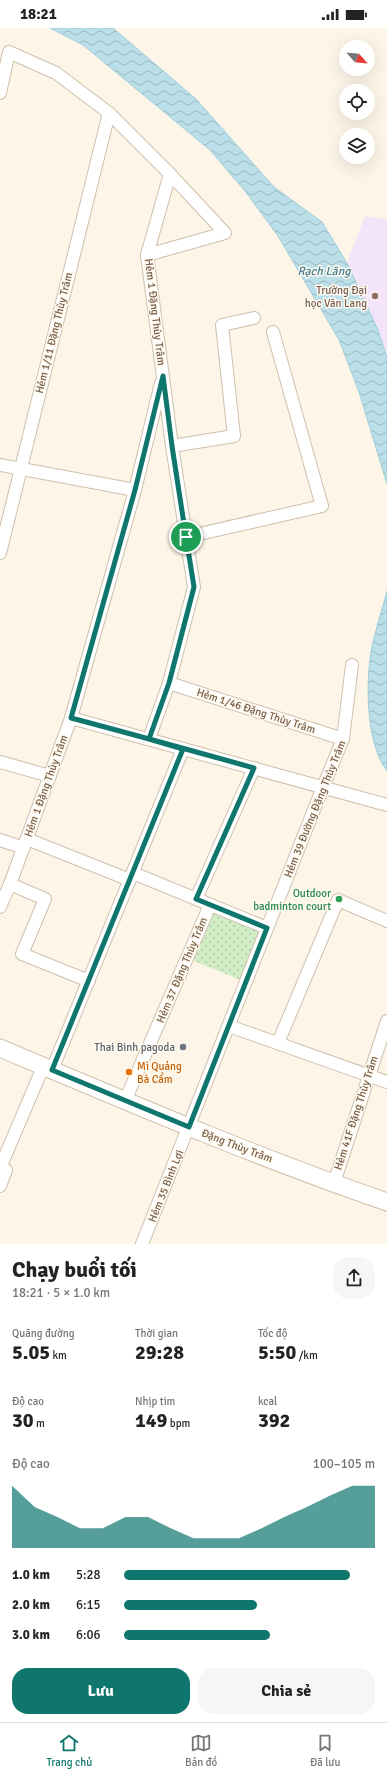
<!DOCTYPE html>
<html lang="vi">
<head>
<meta charset="utf-8">
<style>
	:root { --surface:#fff; --page:#f6f6f6; --text:#222; --muted:#767676; --line:#e0e0e0; --accent:#0f766e }
	body { margin:0; font-family:Signika,sans-serif; background:var(--page); color:var(--text); height:100vh; display:flex; flex-direction:column; font-size:15px; white-space:nowrap }
	* { box-sizing:border-box; margin:0 }
	p { font-size:13px; color:var(--muted) }
	.icon { flex:none; width:22px; height:22px; fill:none; stroke:currentColor; stroke-width:2; stroke-linecap:round; stroke-linejoin:round }
	.map { position:relative; height:1216px; overflow:hidden }
	.panel { display:flex; flex-direction:column; background:var(--surface); flex:1 }
	.panel>* { flex:none }
	.needle { width:26px; rotate:117deg }
	.fabs { position:absolute; left:339px; top:12px; display:grid; gap:8px }
	.fabs a { display:grid; place-items:center; width:36px; height:36px; border-radius:50%; background:var(--surface); box-shadow:0 4px 16px #0002; font-size:20px }
	.pin { position:absolute; display:grid; place-items:center; width:34px; height:34px; color:#fff; margin:-17px; border:2px solid #fff; border-radius:50%; box-shadow:0 1px 4px #0007 }
	.round { display:grid; place-items:center; flex:none; width:42px; height:42px; border-radius:16px; background:var(--page) }
	.headline { display:flex; align-items:center; justify-content:space-between; height:68px; padding:0 12px }
	h1 { font-size:22px; font-weight:800; line-height:30px }
	.stats { display:grid; grid-template-columns:repeat(3,1fr); gap:6px; height:68px; padding:4px 12px }
	.stats div { display:grid; align-content:center }
	.stats b { font-size:20px; font-weight:800 }
	.stats small { font-size:11px; font-weight:400 }
	.stats p { font-size:11px }
	.chart { height:112px; padding:8px 12px }
	.chart p { display:flex; justify-content:space-between }
	.chart svg { width:100%; height:72px; margin-top:4px; fill:var(--accent); opacity:.7 }
	.primary-button { display:flex; gap:8px; margin-top:auto; padding:8px 12px }
	.primary-button a { flex:1; height:46px; border-radius:16px; background:var(--accent); color:#fff; font-size:16px; font-weight:800; line-height:46px; text-align:center }
	.primary-button a+a { background:var(--page); color:var(--text) }
	ul { padding:0 12px; list-style:none; font-size:13px }
	li { display:grid; grid-template-columns:64px 48px 1fr; align-items:center; height:30px }
	li i { height:10px; border-radius:5px; background:var(--accent) }
	.status { display:flex; justify-content:space-between; align-items:center; height:28px; padding:0 20px; background:var(--surface); direction:ltr }
	.status svg { height:11px; fill:currentColor }
	.tabs { display:flex; justify-content:space-around; align-items:center; height:56px; border-top:1px solid var(--line); background:var(--surface); font-size:11px; color:var(--muted) }
	.tabs a { display:grid; justify-items:center; gap:2px }
	.tabs .current { color:var(--accent) }
	.map>svg:first-child { display:block }
	.education { fill:#f4e4fa }
	.garden { fill:url(#garden-dots) }
	.water { fill:url(#water-waves); stroke:#a0cedb }
	.lines { fill:none; stroke-linecap:round; stroke-linejoin:round }
	.street-casing { stroke:#d0bfac; stroke-width:14 }
	.secondary-casing { stroke:#d3c0aa; stroke-width:19 }
	.street { stroke:#fff; stroke-width:12 }
	.secondary { stroke:#fff; stroke-width:17 }
	.route-casing { stroke:#fff; stroke-width:8 }
	.route { stroke:#0f766e; stroke-width:5 }
	.education-dot { fill:#8d6e63; stroke:#fffaef; stroke-width:1.5 }
	.leisure-dot { fill:#2e9e5b; stroke:#fffaef; stroke-width:1.5 }
	.worship-dot { fill:#6b7280; stroke:#fffaef; stroke-width:1.5 }
	.food-dot { fill:#e8710a; stroke:#fffaef; stroke-width:1.5 }
	.labels { text-anchor:middle; dominant-baseline:central; stroke-width:3; stroke-linejoin:round; paint-order:stroke }
	.education-label { font-size:11px; fill:#785e54; stroke:#fffaef; text-anchor:end }
	.street-label { font-size:11px; fill:#795e4a; stroke:#fffaef }
	.leisure-label { font-size:11px; fill:#27864d; stroke:#fffaef; text-anchor:end }
	.worship-label { font-size:11px; fill:#5b616d; stroke:#fffaef; text-anchor:end }
	.food-label { font-size:11px; fill:#c56008; stroke:#fffaef; text-anchor:start }
	.water-label { font-size:12px; font-style:italic; fill:#417b8e; stroke:#fffaef }
</style>
</head>
<body>
<div class="status"><b>18:21</b><svg viewBox="0 0 49 12"><path d="M0 12V9h3v3zM5 12V6h3v6zM10 12V3h3v9zM15 12V0h3v12zM26 1h20v11H26zM47 4h2v5h-2z"/></svg></div>
<div class="map">
<svg width="387" height="1216" viewBox="0 0 387 1216">
	<defs>
		<pattern id="garden-dots" width="8" height="8" patternUnits="userSpaceOnUse"><rect width="8" height="8" fill="#d2ecc5"/><path d="M2 2h.1M6 6h.1" fill="none" stroke="#afc2a2" stroke-width="1.8" stroke-linecap="round"/></pattern>
		<pattern id="water-waves" width="16" height="10" patternUnits="userSpaceOnUse"><rect width="16" height="10" fill="#badfe9"/><path d="M0 5q4-4 8 0t8 0" fill="none" stroke="#9cb8bf"/></pattern>
	</defs>
	<rect width="100%" height="100%" fill="#fdf6e8"/>
	<path class="education" d="M365 188 387 191V330L378 302 347 235Z"/>
	<path class="garden" d="M211 877 265 901 243 953 187 930Z"/>
	<g class="water">
		<path d="M50 0H113L196 71 274 159 322 194 347 235 378 302 387 330V456L359 364 339 312 278 208 245 163 210 122 83 17Z"/>
		<path d="M387 563V743C367 717 366 663 370 631 372 611 382 583 387 563Z"/>
	</g>
	<g class="lines">
		<g class="street-casing">
			<g id="street">
				<path d="M0 65 9 24 56 45 109 85 170 146 225 205 147 227"/>
				<path d="M170 146 147 227 172 418 194 559 169 655 343 711"/>
				<path d="M172 418 234 408 222 297 254 290"/>
				<path d="M0 437 135 462"/>
				<path d="M186 509 322 478 273 304"/>
				<path d="M0 525 109 85"/>
				<path d="M71 690 387 777"/>
				<path d="M149 711 169 655"/>
				<path d="M0 734 50 748"/>
				<path d="M27 811 130 852"/>
				<path d="M0 812 24 820"/>
				<path d="M133 845 267 900"/>
				<path d="M10 856 45 871 22 926 89 953"/>
				<path d="M196 871 254 740"/>
				<path d="M0 879 10 856 71 690 135 462 161 355"/>
				<path d="M229 998 387 1054"/>
				<path d="M278 1015 338 872 387 893"/>
				<path d="M52 1042 183 721"/>
				<path d="M125 1073 210 877"/>
				<path d="M0 1140 43 1039"/>
				<path d="M0 1140 6 1142 0 1158"/>
				<path d="M334 1155 387 993"/>
				<path d="M142 1216 323 759 343 711 352 637"/>
			</g>
		</g>
		<g class="secondary-casing">
			<path id="secondary" d="M0 1020C128 1074 256 1129 387 1174"/>
		</g>
		<use href="#street" class="street"/>
		<use href="#secondary" class="secondary"/>
	</g>
	<g class="lines">
		<g class="route-casing">
			<path id="route" d="M186 509 194 559 169 655 149 711 183 721 52 1042 189 1099 267 900 196 871 254 740C193 723 132 706 71 690L135 462 163 348 172 418 186 509"/>
		</g>
		<use href="#route" class="route"/>
	</g>
	<circle class="education-dot" cx="375" cy="268" r="4"/>
	<circle class="leisure-dot" cx="339" cy="871" r="4"/>
	<circle class="worship-dot" cx="183" cy="1019" r="4"/>
	<circle class="food-dot" cx="129" cy="1044" r="4"/>
	<g class="labels">
		<g class="education-label">
			<text x="367" y="262">Trường Đại<tspan x="367" dy="13">học Văn Lang</tspan></text>
		</g>
		<g class="street-label">
			<text transform="translate(155 284) rotate(83)">Hẻm 1 Đặng Thùy Trâm</text>
			<text transform="translate(54 305) rotate(-76)">Hẻm 1/11 Đặng Thùy Trâm</text>
			<text transform="translate(256 683) rotate(18)">Hẻm 1/46 Đặng Thùy Trâm</text>
			<text transform="translate(46 758) rotate(-70)">Hẻm 1 Đặng Thùy Trâm</text>
			<text transform="translate(315 781) rotate(-68)">Hẻm 39 Đường Đặng Thùy Trâm</text>
			<text transform="translate(182 942) rotate(-67)">Hẻm 37 Đặng Thùy Trâm</text>
			<text transform="translate(356 1085) rotate(-72)">Hẻm 41F Đặng Thùy Trâm</text>
			<text transform="translate(237 1118) rotate(21)">Đặng Thùy Trâm</text>
			<text transform="translate(166 1158) rotate(-68)">Hẻm 35 Bình Lợi</text>
		</g>
		<g class="leisure-label">
			<text x="331" y="865">Outdoor<tspan x="331" dy="13">badminton court</tspan></text>
		</g>
		<g class="worship-label">
			<text x="175" y="1019">Thai Binh pagoda</text>
		</g>
		<g class="food-label">
			<text x="137" y="1038">Mì Quảng<tspan x="137" dy="13">Bà Cẩm</tspan></text>
		</g>
		<g class="water-label">
			<text x="324" y="243">Rạch Lăng</text>
		</g>
	</g>
</svg>
<div class="fabs">
<a><svg class="needle" viewBox="-14 -14 28 28"><path d="M0-13l5 13h-10z" fill="#e53935"/><path d="M0 13l5-13h-10z" fill="#767676"/></svg></a>
<a><svg class="icon" aria-label="locate" viewBox="0 0 24 24"><circle cx="12" cy="12" r="6"/><path d="M12 2v4M12 18v4M2 12h4M18 12h4"/></svg></a>
<a><svg class="icon" aria-label="layers" viewBox="0 0 24 24"><path d="M12 4l9 5-9 5-9-5zM3 14l9 5 9-5"/></svg></a>
</div>
<div class="pin" style="left:186px;top:509px;background:#1e9e55"><svg class="icon" aria-label="arrive" viewBox="0 0 24 24"><path d="M6 21V4h12l-3 4 3 4H6"/></svg></div>
</div>
<section class="panel">
<div class="headline"><div><h1>Chạy buổi tối</h1><p>18:21 · 5 × 1.0 km</p></div><a class="round"><svg class="icon" aria-label="share" viewBox="0 0 24 24"><path d="M12 15V3M7 8l5-5 5 5M5 13v7h14v-7"/></svg></a></div>
<div class="stats">
<div><p>Quãng đường</p><b>5.05<small> km</small></b></div>
<div><p>Thời gian</p><b>29:28</b></div>
<div><p>Tốc độ</p><b>5:50<small> /km</small></b></div>
</div>
<div class="stats">
<div><p>Độ cao</p><b>30<small> m</small></b></div>
<div><p>Nhịp tim</p><b>149<small> bpm</small></b></div>
<div><p>kcal</p><b>392</b></div>
</div>
<div class="chart"><p><span>Độ cao</span>100–105 m</p>
<svg viewBox="0 0 160 44" preserveAspectRatio="none"><path d="M0 44V6L10 19L20 25L30 32L40 32L50 25L60 25L70 32L80 38L90 38L100 38L110 32L120 25L130 19L140 12L150 6L160 6V44z"/></svg>
</div>
<ul>
<li><b>1.0 km</b>5:28<i style="width:90%"></i></li>
<li><b>2.0 km</b>6:15<i style="width:53%"></i></li>
<li><b>3.0 km</b>6:06<i style="width:58%"></i></li>
</ul>
<div class="primary-button"><a>Lưu</a><a>Chia sẻ</a></div>
</section>
<nav class="tabs">
<a class="current"><svg class="icon" aria-label="home" viewBox="0 0 24 24"><path d="M3 11l9-7 9 7M6 9v11h12V9"/></svg>Trang chủ</a>
<a><svg class="icon" aria-label="map" viewBox="0 0 24 24"><path d="M3 6l6-2 6 2 6-2v14l-6 2-6-2-6 2zM9 4v14M15 6v14"/></svg>Bản đồ</a>
<a><svg class="icon" aria-label="saved" viewBox="0 0 24 24"><path d="M7 4h10v16l-5-4-5 4z"/></svg>Đã lưu</a>
</nav>
</body>
</html>
